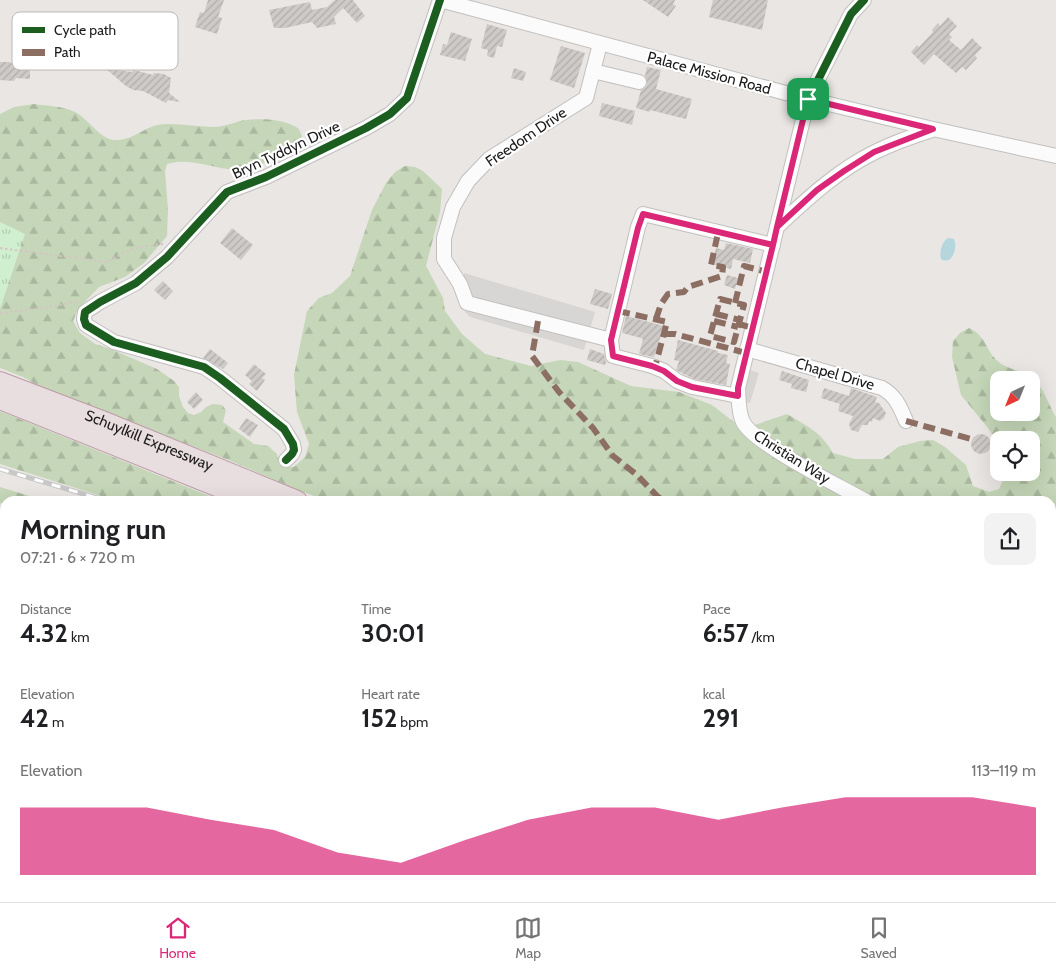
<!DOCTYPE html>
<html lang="en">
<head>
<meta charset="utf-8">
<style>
	:root { --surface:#fff; --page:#f2f2f2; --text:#202124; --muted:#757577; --line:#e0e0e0; --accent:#db2777 }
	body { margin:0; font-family:Cabin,sans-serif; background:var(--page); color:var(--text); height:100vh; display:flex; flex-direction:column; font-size:19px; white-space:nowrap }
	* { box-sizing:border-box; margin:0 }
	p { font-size:16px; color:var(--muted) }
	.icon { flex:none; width:28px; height:28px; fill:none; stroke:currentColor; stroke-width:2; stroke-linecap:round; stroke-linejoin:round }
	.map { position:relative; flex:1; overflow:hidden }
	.details { position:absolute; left:0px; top:496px; width:1056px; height:406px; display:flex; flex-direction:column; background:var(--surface); border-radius:15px 15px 0 0; box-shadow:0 5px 20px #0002 }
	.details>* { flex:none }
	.needle { width:32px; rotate:223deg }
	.tools { position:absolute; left:990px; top:371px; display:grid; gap:10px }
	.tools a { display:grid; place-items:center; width:50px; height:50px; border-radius:10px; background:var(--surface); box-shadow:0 5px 20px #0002; font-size:25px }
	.pin { position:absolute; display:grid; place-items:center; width:42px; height:42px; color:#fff; margin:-21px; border-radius:10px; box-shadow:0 2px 8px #0006 }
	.round { display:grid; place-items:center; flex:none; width:52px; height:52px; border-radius:10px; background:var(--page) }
	.overview { display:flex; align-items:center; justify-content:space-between; height:85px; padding:0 20px }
	h1 { font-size:28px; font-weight:800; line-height:38px }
	.figures { display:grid; grid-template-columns:repeat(3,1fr); gap:8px; height:85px; padding:5px 20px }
	.figures div { display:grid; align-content:center }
	.figures b { font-size:25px; font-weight:800 }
	.figures small { font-size:14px; font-weight:400 }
	.figures p { font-size:14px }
	.chart { height:140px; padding:10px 20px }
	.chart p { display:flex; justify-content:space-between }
	.chart svg { width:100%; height:90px; margin-top:5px; fill:var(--accent); opacity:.7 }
	.tab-bar { display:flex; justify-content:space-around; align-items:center; height:70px; border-top:1px solid var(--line); background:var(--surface); font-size:14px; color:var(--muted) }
	.tab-bar a { display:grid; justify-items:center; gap:2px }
	.tab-bar .selected { color:var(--accent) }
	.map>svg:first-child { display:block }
	.religious { fill:#d7d6d4 }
	.construction { fill:url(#construction-furrows) }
	.forest { fill:url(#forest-firs); fill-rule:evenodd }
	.park { fill:url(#park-tufts) }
	.pitch { fill:#aee0c9 }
	.water { fill:#b6d6dd }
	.building { fill:url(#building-hatch) }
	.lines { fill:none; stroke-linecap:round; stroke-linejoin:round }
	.minor-casing { stroke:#c1c0bf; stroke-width:16 }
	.highway-casing { stroke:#bd9ba6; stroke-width:22 }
	.path { stroke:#d4c5c4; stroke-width:2; stroke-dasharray:2.5 2.5; stroke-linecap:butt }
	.minor { stroke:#fcfbfb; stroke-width:14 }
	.highway { stroke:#e8dddf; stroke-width:20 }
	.rail-casing { stroke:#c9c8c8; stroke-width:5 }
	.rail { stroke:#fff; stroke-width:3; stroke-dasharray:9; stroke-linecap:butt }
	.quiet { stroke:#8d6e63; stroke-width:6; stroke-dasharray:12 6; stroke-linecap:butt }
	.cycleway-casing { stroke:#fff; stroke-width:11 }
	.cycleway { stroke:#1b5e20; stroke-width:8 }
	.route-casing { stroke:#fff; stroke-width:10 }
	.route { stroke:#db2777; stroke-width:6 }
	.labels { text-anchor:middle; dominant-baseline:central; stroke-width:4.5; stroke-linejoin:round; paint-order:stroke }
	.street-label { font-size:15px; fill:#1a1a1a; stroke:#fff }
	.key { fill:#fff; stroke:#bababa; stroke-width:1 }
	.key-label { font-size:14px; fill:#1a1a1a }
</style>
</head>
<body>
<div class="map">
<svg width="1056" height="902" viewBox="0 0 1056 902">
	<defs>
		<pattern id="construction-furrows" width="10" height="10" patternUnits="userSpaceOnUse" patternTransform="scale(1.25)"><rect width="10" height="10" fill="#d2d1c5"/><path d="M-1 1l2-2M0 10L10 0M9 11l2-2" fill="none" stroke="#b4b3a9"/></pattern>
		<pattern id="forest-firs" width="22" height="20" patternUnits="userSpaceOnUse" patternTransform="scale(1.25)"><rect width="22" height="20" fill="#c5d7b8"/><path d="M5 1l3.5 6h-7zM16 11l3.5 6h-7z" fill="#a9b89e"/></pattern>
		<pattern id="park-tufts" width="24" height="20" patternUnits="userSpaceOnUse" patternTransform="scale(1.25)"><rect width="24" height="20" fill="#d0efcf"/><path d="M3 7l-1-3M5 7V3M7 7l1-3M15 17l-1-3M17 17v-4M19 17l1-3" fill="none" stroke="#b2ccb1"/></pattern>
		<pattern id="building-hatch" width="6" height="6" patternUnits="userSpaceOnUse" patternTransform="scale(1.25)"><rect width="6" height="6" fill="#cecac8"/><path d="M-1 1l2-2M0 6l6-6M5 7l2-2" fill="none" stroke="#b0adab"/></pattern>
	</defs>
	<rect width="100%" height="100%" fill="#e9e6e3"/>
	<g class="religious">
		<path d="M464 273 595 312 584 350 470 317 465 312Z"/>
		<path d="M744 368 759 373 750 403 735 399Z"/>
	</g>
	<path class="construction" d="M0 683 5 685V878L0 875Z"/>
	<g class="forest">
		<path d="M34 104C47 106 62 106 75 112 89 119 101 142 118 140 134 139 144 128 157 125 175 122 195 127 214 127 225 127 236 121 247 120 263 118 286 119 299 129L302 136C294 155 274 160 255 166 249 167 242 170 236 170 213 169 191 157 167 164L165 171 168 210 167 236 144 263 125 277 99 287 78 309 73 321 80 333 95 344 111 349 157 369 174 381 179 387V396L183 407 188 413 194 415 201 412 206 407 213 404 222 405 226 410 223 422 254 444 268 446 277 454 279 462 285 467H294L305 457 309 444 297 412 294 375 307 311 319 298 332 293 350 276 372 210 386 183 395 172 405 166 415 167 423 171 442 189 440 212 426 266 443 298 445 311 462 334 485 354 531 366 560 360 578 362 631 386 679 392 712 405 739 426 755 425 787 414C807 426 821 432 833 453L855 459H883L898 447 920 441 933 440 945 447 966 465 973 486 989 492 999 489 1006 473 1031 472V440H999V446L988 428 961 395 952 357 953 341 960 333 969 328C988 337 984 350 999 362 1008 370 1022 370 1031 377 1044 387 1048 404 1056 417V828L1051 825V501H329L300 491 231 461 44 389 23 377 0 368V114L14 107ZM999 380H1031V412H999Z"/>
		<path d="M0 411 197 491 222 501H117L0 464Z"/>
		<path d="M0 487 46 501H5V505L0 503Z"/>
		<path d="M1051 876 1056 878V902H1025L1016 898H1051Z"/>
	</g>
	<path class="park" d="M0 222 25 234 0 309Z"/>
	<path class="pitch" d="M77 898H557L555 902H84Z"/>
	<g class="water">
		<path d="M948 238 954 239C958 248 952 266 941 259 939 253 942 241 948 238Z"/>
		<path d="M0 508 5 509V670L0 668Z"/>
		<path d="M624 898H951L959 902H647Z"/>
	</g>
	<g class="building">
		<path d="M208 0H224L218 17 222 18 217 34 195 27 200 12 204 13Z"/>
		<path d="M335 0H353L365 16 357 23 343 8 334 17 336 24 317 28 312 22 285 28H274L269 10 310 2 312 10 327 7Z"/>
		<path d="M643 0H675L673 4 676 6 668 17Z"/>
		<path d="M713 0H768L762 30 709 17Z"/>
		<path d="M948 17 957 26 949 34 952 37 949 40 961 50 972 38 982 48 975 55 977 58 966 70 962 67 956 73 934 54 924 65 911 52 917 45 919 47 933 32 932 30 938 23 940 26Z"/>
		<path d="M487 24 507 30 502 47 497 46 494 58 487 56 488 50 481 48Z"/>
		<path d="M451 32 472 39 465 61 440 55 443 44 447 45Z"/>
		<path d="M561 46 585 53 574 88 550 80Z"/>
		<path d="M111 58 119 65 117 70 132 72 134 70 153 75 154 73 164 74 171 78 169 93 180 102 168 100 166 103 143 91 133 90 126 86 105 68H109Z"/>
		<path d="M0 62H10L15 66 30 67V79L16 78 14 81 0 80Z"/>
		<path d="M647 67 661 70 656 89 692 99 686 119 650 110V112L636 108 641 90 645 88 647 84V80L645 76Z"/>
		<path d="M514 68 526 72 523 81 511 78Z"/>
		<path d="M602 103 635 111 632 125 599 116Z"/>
		<path d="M232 228 253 245 241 260 220 243Z"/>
		<path d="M726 243 753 249 750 263 733 259 731 269 712 264 716 248 724 250Z"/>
		<path d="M727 275 738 278 735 289 724 285Z"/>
		<path d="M163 281 173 291 165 300 154 290Z"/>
		<path d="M595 289 612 294 608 309 590 304Z"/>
		<path d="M626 316 664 326 654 357 639 354 643 339 641 338 622 333Z"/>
		<path d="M678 340 718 351V353L728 355 726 363 730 364 726 385 694 379 676 370 679 361 674 360Z"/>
		<path d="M210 349 228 363 223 369 203 358Z"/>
		<path d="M590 349 604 354 606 362 605 365 587 360Z"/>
		<path d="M254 364 266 374 262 378 265 380 257 391 249 384 252 381 245 375Z"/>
		<path d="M782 371 809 380 806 392 791 388 792 384 779 380Z"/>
		<path d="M824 388 849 396 851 388 877 397 875 402 879 403 886 413 884 418 880 421 873 418 872 422 869 421 868 425H862L858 432 851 430 849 424 853 416 838 411 840 404 821 398Z"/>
		<path d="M196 392 203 400 194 409 187 402Z"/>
		<path d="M246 418 258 425 250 437 239 429Z"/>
		<circle cx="981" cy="444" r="10"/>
	</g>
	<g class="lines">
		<g class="minor-casing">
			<g id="minor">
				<path d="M440 0 808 99 933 129 1056 156"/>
				<path d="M864 0 851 14 808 99 738 388C739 399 738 412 743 422 755 445 840 486 866 501"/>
				<path d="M600 44 586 98 489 159 468 181 453 207 444 238V259L460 284 467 303 611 340 613 356 652 366 664 371 677 381 692 387 738 396"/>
				<path d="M593 71 639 82"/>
				<path d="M777 227C807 199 838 170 875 152 893 143 913 136 932 130"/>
				<path d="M611 340 638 227 643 214 773 245"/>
				<path d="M747 349 882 388C896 396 900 407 906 421"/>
				<path d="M286 460 292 454 294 450 293 444 284 429 220 378 204 367 114 342 86 325 84 319 85 312 100 302 136 283 167 257 227 192 266 177 366 128 390 114 407 98 440 0"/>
				<path d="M1051 571 1056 569"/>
				<path d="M0 790 5 793"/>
				<path d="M0 812 5 803"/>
				<path d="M0 864 5 866"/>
				<path d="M64 898 71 902"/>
				<path d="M158 902 160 898"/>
				<path d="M194 902 195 898"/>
			</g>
		</g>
		<g class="highway-casing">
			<g id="highway">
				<path id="s1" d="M0 382 102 421 297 501"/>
				<path d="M0 399 254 501"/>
				<path d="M1051 847 1056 849"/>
				<path d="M1051 864 1056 867"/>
			</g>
		</g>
		<g class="path">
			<path d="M0 248 106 262 134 248 163 244"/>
			<path d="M0 313 44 308 79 301"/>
		</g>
		<use href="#minor" class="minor"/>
		<use href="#highway" class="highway"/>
		<g class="rail-casing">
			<g id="rail">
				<path d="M0 469 107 501"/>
				<path d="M0 885 5 888"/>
				<path d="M9 898 17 902"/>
				<path d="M21 898 28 902"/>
				<path d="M994 898 1003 902"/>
				<path d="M1008 898 1017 902"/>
			</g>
		</g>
		<use href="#rail" class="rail"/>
		<g class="quiet">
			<path d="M720 299 744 305 734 342 710 336Z"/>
			<path d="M735 303 744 266 767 272"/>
			<path d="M618 311 667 322 655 367"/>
			<path d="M716 314 740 320"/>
			<path d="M656 319 661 304 668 294 684 292 688 287 722 276 723 267 711 265 718 233"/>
			<path d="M538 321 532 356 559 392 593 428 613 456 637 475 658 497 667 501"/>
			<path d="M714 321 738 327"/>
			<path d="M739 324 753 328"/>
			<path d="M664 334H675L746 353"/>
			<path d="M906 421 971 439"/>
			<path d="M1051 701 1056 702"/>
		</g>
		<g class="cycleway-casing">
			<g id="cycleway">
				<path d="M817 82 851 14 864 0"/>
				<path d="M286 460 292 454 294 450 293 444 284 429 220 378 204 367 114 342 86 325 84 319 85 312 100 302 136 283 167 257 227 192 266 177 366 128 390 114 407 98 440 0"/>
			</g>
		</g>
		<use href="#cycleway" class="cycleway"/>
	</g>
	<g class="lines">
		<g class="route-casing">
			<path id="route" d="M808 99 777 227 773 245 643 214 638 228 611 340 613 356 652 366 664 371 677 381 692 387 738 396V388L773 245 777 227 817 190 844 171 874 152 933 129 808 99"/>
		</g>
		<use href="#route" class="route"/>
	</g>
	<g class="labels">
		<g class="street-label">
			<text transform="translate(709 73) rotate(15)">Palace Mission Road</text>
			<text transform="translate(526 137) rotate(-34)">Freedom Drive</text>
			<text transform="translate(286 150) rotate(-25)">Bryn Tyddyn Drive</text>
			<text transform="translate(835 374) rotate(16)">Chapel Drive</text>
			<text stroke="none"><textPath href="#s1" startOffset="160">Schuylkill Expressway</textPath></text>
			<text transform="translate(792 457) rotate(32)">Christian Way</text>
		</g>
	</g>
	<rect x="12" y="12" width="166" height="58" rx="8" class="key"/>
	<rect x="22" y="27" width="23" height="6" fill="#1b5e20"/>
	<rect x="22" y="49" width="23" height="7" fill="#8d6e63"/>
	<g class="key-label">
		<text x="54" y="35">Cycle path</text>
		<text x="54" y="57">Path</text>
	</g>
</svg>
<div class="tools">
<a><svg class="needle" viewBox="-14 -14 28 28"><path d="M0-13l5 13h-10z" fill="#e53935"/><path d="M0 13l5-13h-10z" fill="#757577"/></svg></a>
<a><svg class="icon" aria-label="locate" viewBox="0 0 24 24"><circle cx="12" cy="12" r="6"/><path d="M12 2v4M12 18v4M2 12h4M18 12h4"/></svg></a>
</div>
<div class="pin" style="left:808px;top:99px;background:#1e9e55"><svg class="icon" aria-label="arrive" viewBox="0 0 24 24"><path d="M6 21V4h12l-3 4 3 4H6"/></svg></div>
<section class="details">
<div class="overview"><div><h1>Morning run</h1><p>07:21 · 6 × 720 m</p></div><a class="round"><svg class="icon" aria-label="share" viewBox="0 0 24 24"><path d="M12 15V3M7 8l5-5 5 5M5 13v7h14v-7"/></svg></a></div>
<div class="figures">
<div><p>Distance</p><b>4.32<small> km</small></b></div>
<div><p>Time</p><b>30:01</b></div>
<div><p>Pace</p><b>6:57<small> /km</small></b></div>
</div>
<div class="figures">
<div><p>Elevation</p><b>42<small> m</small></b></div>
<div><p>Heart rate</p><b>152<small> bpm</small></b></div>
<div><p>kcal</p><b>291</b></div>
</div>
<div class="chart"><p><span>Elevation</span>113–119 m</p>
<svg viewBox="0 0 160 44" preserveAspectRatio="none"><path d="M0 44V11L10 11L20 11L30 17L40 22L50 33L60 38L70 27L80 17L90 11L100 11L110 17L120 11L130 6L140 6L150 6L160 11V44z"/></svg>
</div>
</section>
</div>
<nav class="tab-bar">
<a class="selected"><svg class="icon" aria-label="home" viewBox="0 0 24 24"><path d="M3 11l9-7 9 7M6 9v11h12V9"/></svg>Home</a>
<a><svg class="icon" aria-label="map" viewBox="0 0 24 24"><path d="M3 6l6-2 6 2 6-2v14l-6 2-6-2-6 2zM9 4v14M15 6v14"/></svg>Map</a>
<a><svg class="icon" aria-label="saved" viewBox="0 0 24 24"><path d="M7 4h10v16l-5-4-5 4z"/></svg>Saved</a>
</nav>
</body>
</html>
